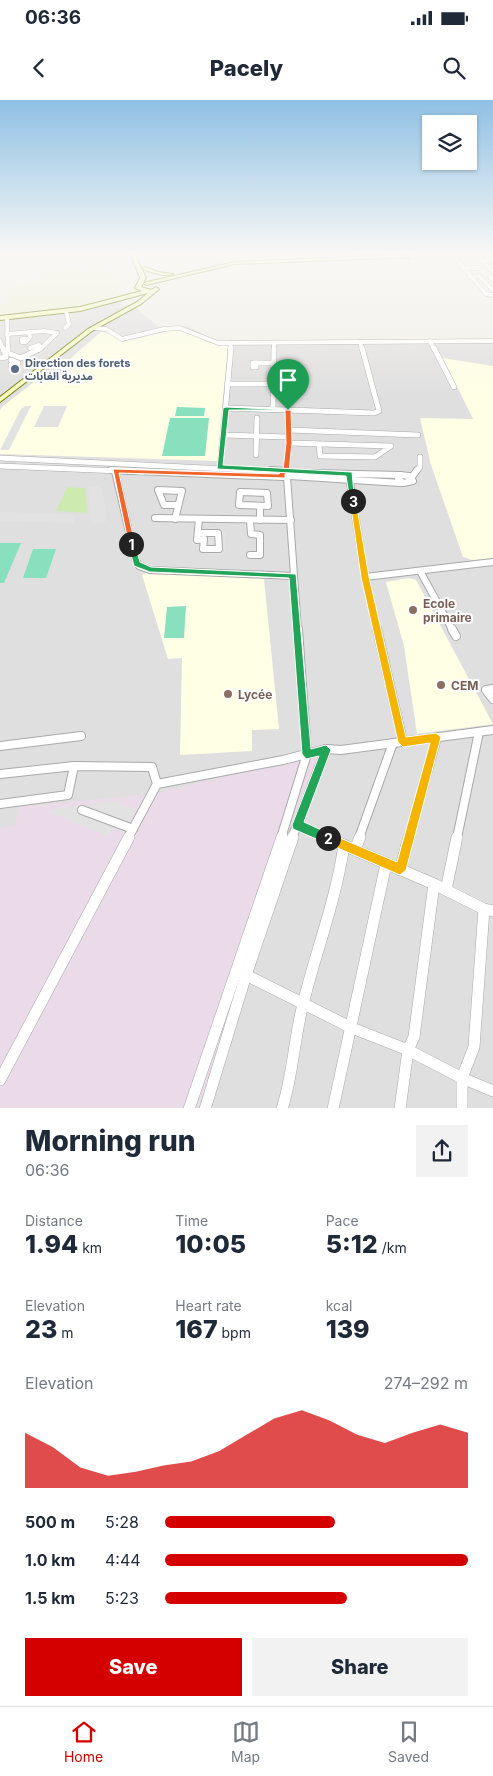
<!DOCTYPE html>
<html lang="en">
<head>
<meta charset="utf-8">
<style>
	:root { --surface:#fff; --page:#f2f2f3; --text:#1f2937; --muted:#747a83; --line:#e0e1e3; --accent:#d40000 }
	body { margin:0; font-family:Inter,"Noto Sans Arabic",sans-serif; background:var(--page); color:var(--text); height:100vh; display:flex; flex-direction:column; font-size:19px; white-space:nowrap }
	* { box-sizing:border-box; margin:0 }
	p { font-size:16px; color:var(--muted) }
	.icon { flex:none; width:28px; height:28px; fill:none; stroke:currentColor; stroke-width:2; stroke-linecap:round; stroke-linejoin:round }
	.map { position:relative; height:1008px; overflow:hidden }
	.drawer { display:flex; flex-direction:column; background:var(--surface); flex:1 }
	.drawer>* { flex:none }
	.controls { position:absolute; left:422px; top:15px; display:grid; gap:10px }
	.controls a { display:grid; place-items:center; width:55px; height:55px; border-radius:0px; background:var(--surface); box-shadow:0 1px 4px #0004; font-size:25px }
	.pin { position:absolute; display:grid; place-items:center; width:42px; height:42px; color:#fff; margin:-51px -21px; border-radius:50% 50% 50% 0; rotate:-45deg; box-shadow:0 0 5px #0007 }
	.pin .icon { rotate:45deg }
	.km { position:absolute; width:25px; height:25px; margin:-12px; border-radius:50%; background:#222; color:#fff; font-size:14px; line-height:25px; text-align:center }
	.round { display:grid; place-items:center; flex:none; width:52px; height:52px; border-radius:0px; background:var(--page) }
	.summary { display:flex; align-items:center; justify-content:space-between; height:85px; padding:0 25px }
	h1 { font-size:28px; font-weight:800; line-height:38px }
	.stats { display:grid; grid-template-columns:repeat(3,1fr); gap:8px; height:85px; padding:5px 25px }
	.stats div { display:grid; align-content:center }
	.stats b { font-size:25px; font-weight:800 }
	.stats small { font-size:14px; font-weight:400 }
	.stats p { font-size:14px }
	.chart { height:140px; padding:10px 25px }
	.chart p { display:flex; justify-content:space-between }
	.chart svg { width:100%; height:90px; margin-top:5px; fill:var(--accent); opacity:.7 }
	.cta { display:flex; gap:10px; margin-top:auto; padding:10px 25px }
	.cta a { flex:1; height:58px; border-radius:0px; background:var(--accent); color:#fff; font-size:20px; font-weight:800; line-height:58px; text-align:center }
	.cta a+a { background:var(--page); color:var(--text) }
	ul { padding:0 25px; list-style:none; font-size:16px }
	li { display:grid; grid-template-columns:80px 60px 1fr; align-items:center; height:38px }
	li i { height:12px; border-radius:6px; background:var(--accent) }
	.status { display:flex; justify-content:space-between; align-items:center; height:35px; padding:0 25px; background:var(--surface); direction:ltr }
	.status svg { height:14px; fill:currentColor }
	header { display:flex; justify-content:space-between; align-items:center; height:65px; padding:0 25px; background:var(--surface); font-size:22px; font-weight:800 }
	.tabs { display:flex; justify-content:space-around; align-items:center; height:70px; border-top:1px solid var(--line); background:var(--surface); font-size:14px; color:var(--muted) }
	.tabs a { display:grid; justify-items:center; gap:2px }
	.tabs .active { color:var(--accent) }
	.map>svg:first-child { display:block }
	.residential { fill:#e0dfdf }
	.industrial { fill:#ebdbe8 }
	.education { fill:#ffffe5 }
	.farmland { fill:#eef0d5 }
	.grass { fill:#cdebb0 }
	.pitch { fill:#88e0be }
	.parking { fill:#e2e2e2 }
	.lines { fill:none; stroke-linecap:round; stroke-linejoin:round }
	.minor-far4-casing { stroke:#a9a9a9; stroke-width:5 }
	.minor-far3-casing { stroke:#a9a9a9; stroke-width:6 }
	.minor-far2-casing { stroke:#a9a9a9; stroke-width:8 }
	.minor-far1-casing { stroke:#a9a9a9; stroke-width:10 }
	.minor-casing { stroke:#a9a9a9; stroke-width:12 }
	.secondary-casing { stroke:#707d05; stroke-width:2 }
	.minor-far4 { stroke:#fff; stroke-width:4 }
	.minor-far3 { stroke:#fff; stroke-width:5 }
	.minor-far2 { stroke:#fff; stroke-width:6 }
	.minor-far1 { stroke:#fff; stroke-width:8 }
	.minor { stroke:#fff; stroke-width:11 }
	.secondary { fill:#f7fabf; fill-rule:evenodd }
	.split-1 { fill:#f0652b; stroke:#fff }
	.split-2 { fill:#22a559; stroke:#fff }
	.split-3 { fill:#f5b400; stroke:#fff }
	.split-4 { fill:#22a559; stroke:#fff }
	.service-dot { fill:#5c6f8a; stroke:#fff; stroke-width:2 }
	.education-dot { fill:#8d6e63; stroke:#fff; stroke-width:2 }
	.labels { text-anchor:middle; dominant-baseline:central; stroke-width:4; stroke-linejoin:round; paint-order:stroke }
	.far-service-label { font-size:11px; font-weight:bold; fill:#4e5e75; stroke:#fff; text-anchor:start }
	.education-label { font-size:12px; font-weight:bold; fill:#785e54; stroke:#fff; text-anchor:start }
</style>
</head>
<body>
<div class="status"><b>06:36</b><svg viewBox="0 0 49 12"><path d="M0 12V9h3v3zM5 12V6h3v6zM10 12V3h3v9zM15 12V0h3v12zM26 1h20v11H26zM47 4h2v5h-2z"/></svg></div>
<header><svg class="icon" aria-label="back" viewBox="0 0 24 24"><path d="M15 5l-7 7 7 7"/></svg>Pacely<svg class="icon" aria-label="search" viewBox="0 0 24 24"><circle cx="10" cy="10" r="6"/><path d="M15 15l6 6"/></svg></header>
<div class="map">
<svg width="493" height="1009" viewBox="0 0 493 1009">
	<rect width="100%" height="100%" fill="#f2efe9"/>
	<path class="residential" d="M117 202 137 209 160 228 187 226 218 241 493 239V1008L0 1009V215Z"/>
	<path class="industrial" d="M319 653 198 1008 0 1009V728L15 726 19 707 159 693Z"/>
	<g class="education">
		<path d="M174 230H188L207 242 228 245 217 361 0 354V310L3 306 38 279H59L72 257 101 232 112 233 122 242Z"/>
		<path d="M443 258 493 266V458L472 460 463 457 431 365 420 318 473 319Z"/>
		<path d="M146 473 264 479 279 629 252 630V651L180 655 182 558 168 559 142 475Z"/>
		<path d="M409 478 416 480 493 624 417 634 404 546 386 482Z"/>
	</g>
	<path class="farmland" d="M106 161 123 188 118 195 74 206 0 214V206L10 203 3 190 34 182 45 173Z"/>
	<path class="grass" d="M67 387 85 388 87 413 56 411Z"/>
	<g class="pitch">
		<path d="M177 307 205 308 204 316H175Z"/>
		<path d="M170 318H209L205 356H162Z"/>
		<path d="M0 443H21L4 483H0Z"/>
		<path d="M33 449H56L46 478H23Z"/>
		<path d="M186 506 184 538H164L167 507Z"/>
	</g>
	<g class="parking">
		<path d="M72 257 59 280 38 279 59 261Z"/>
		<path d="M26 306H31L9 350H0L21 309Z"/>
		<path d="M44 306H67L58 327H34Z"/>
		<path d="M97 386 102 389 107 421 92 425 88 387Z"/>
		<path d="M0 412 73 414 76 415 73 423 0 421Z"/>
		<path d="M194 429 221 430 226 434 225 452 221 455H205V451H200V446L192 445Z"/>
		<path d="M122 701 121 706 135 708 131 719 134 721 127 733 113 728 108 736 49 712 57 708Z"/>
	</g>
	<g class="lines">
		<g class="minor-far4-casing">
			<g id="minor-far4">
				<path d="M453 155 486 194 493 195"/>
				<path d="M478 155 481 161 493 160"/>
				<path d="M483 161 493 172"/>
				<path d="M411 162 416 161 412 156"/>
				<path d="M462 168H479"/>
				<path d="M470 177 479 176 493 190"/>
				<path d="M493 177H490L493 180"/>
				<path d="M7 217 8 250"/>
				<path d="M65 228 69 224 66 211"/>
				<path d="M94 228 106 229 122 239 164 229 180 228 218 243 493 241"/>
				<path d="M7 234 44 231 57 233"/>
				<path d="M26 239H22V242H26L30 237 29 232"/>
				<path d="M0 241 3 250"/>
				<path d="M430 241 434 250"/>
				<path d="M360 242 362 250"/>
				<path d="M36 246 30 248 39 245"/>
				<path d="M39 250 57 233"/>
				<path d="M230 250 231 243"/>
				<path d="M274 250V243"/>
			</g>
		</g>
		<g class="minor-far3-casing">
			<g id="minor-far3">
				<path d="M8 248V253L21 258 41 248"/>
				<path d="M434 248 454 287"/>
				<path d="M0 258 6 257 3 248"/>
				<path d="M11 260 18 263 11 265"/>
				<rect x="253" y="263" width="3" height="4"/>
				<path d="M256 263H273"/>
				<path d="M228 284H273"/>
				<path d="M226 308 288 310 289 343 286 371"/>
				<path d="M273 309 274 248"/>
				<path d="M288 310 374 313 379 311 362 248"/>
				<path d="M289 330 418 335"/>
				<path d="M224 335 289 337"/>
				<path d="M289 343 391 346 375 357 320 356 319 344"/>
				<path d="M256 355 257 318"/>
				<path d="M0 358 287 372"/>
				<path d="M0 366 143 372"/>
				<path d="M220 367 231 248"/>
				<path d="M416 372 420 367V357"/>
			</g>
		</g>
		<g class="minor-far2-casing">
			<g id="minor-far2">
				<path d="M111 370 283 377"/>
				<path d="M271 370 286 371 292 375 283 377 281 373 284 371"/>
				<path d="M115 371 135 458 139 466 150 470 293 476"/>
				<path d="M313 373 400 375"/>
				<path d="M400 375 409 376 413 381 403 383 398 379Z"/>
				<path d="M290 376 401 383"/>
				<path d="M349 376 365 477"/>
				<path d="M287 377 298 531"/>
				<path d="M412 377 417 370"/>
				<path d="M240 392 267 393 268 406 239 405Z"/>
				<path d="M260 406V420"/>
				<path d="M155 418 291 420"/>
				<path d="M175 419 182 391 158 390 164 405H178"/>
				<path d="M250 420 251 434 260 435V455H250"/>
				<path d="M198 433H218L219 449H203L204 439 197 440 199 419"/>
				<path d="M420 471 453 531"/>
				<path d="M377 531 365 477 493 462"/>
			</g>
		</g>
		<g class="minor-far1-casing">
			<g id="minor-far1">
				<path d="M377 529 403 642"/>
				<path d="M452 529 456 536"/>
				<path d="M493 589 486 590 493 599"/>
				<path d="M0 646 81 636"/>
				<path d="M0 674 74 666 152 667 157 684"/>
				<path d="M0 704 68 695 74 666"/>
				<path d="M82 710 133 729"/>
				<path d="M297 725 326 649"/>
				<path d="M128 738 157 684 283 660 326 649 341 650 493 630"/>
				<path d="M281 738 307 654 298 529"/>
				<path d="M292 738 297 725 328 738"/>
				<path d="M359 738 393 643"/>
				<path d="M409 738 437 637"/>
				<path d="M457 738 479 632"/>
			</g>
		</g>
		<g class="minor-casing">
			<g id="minor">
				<path d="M325 737 434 784 484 809 493 811"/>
				<path d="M355 750 360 737"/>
				<path d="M400 770 409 737"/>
				<path d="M446 790 457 737"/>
				<path d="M246 875 352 928 408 950 462 978 493 991"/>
				<path d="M0 980 129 737"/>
				<path d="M189 1009 282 737"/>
				<path d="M205 1009 246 875 293 737"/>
				<path d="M282 1009C293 975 294 939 303 904 316 851 336 800 344 745"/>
				<path d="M333 1009 386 764"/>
				<path d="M400 1009 408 950 414 937 434 784"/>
				<path d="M462 1009V978L474 947 484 809"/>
			</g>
		</g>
		<g class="secondary-casing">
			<g id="secondary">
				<path d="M131 155H135L146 178 141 187 151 190 156 187 159 189 158 190 141 204 92 231 0 302V297L88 229 137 202 148 193 80 211 0 220V216L80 207 142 191 135 188 140 178Z"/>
				<path d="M394 155 414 156 412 157 235 164 146 185 143 183 235 162Z"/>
				<path d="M145 167 158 172 173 174C164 177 153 173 143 169Z"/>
			</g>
		</g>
		<use href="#minor-far4" class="minor-far4"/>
		<use href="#minor-far3" class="minor-far3"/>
		<use href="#minor-far2" class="minor-far2"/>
		<use href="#minor-far1" class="minor-far1"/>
		<use href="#minor" class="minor"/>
		<use href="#secondary" class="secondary"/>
	</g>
	<linearGradient id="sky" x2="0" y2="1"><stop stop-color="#8fc0e4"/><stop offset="0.52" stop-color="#f9f8f5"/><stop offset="1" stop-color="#f9f8f5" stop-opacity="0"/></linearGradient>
	<rect width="493" height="296" fill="url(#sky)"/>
	<path class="split-1" d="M288 308 291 310 292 343 289 371 285 374V378L119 373 135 444 129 446 113 369 279 374 283 370 286 343 285 310Z"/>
	<path class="split-2" d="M131 441 135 444 140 462 151 467 296 474 311 649 326 645 331 650 304 722 332 735V742L328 744 293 729 292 725 319 656 306 659 302 654 289 478 150 472 134 466 128 444Z"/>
	<path class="split-3" d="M353 399 356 401 369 477 406 637 436 633 441 637 406 770 400 775 324 742 323 738 328 733 397 762 430 643 403 647 398 642 361 477 350 401Z"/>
	<path class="split-4" d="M226 307 291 310H229L223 365 352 372 355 403 350 401 346 376 217 369 223 308Z"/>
	<circle class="service-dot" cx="15" cy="269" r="5"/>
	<g class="education-dot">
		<circle cx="413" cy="510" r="5"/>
		<circle cx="441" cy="585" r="5"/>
		<circle cx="228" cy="594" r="5"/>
	</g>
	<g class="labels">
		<g class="far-service-label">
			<text x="25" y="263">Direction des forets<tspan x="25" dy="13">مديرية الغابات</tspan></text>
		</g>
		<g class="education-label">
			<text x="423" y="503">Ecole<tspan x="423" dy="14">primaire</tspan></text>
			<text x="451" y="585">CEM</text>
			<text x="238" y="594">Lycée</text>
		</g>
	</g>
</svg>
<div class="controls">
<a><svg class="icon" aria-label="layers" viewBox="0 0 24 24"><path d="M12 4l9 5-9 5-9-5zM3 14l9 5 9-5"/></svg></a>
</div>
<div class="pin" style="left:288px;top:310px;background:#1e9e55"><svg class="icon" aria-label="arrive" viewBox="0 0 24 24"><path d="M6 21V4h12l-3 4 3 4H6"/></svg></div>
<b class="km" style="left:131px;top:444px">1</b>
<b class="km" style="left:328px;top:738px">2</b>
<b class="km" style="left:353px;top:401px">3</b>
</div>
<section class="drawer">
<div class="summary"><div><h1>Morning run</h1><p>06:36</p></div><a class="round"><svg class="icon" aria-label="share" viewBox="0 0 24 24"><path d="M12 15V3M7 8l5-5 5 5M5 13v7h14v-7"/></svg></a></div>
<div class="stats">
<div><p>Distance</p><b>1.94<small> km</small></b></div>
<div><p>Time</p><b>10:05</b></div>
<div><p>Pace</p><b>5:12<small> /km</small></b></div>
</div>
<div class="stats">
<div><p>Elevation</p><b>23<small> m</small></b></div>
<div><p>Heart rate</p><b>167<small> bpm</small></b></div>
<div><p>kcal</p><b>139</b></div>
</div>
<div class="chart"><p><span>Elevation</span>274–292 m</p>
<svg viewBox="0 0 160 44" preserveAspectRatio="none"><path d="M0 44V17L10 24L20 34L30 38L40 36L50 33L60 31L70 26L80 18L90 10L100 6L110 11L120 18L130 22L140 17L150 13L160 17V44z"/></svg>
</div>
<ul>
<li><b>500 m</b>5:28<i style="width:56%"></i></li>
<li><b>1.0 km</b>4:44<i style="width:100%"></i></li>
<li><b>1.5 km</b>5:23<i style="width:60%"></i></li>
</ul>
<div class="cta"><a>Save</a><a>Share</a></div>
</section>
<nav class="tabs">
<a class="active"><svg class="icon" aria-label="home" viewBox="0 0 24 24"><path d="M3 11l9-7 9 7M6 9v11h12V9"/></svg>Home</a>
<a><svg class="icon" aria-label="map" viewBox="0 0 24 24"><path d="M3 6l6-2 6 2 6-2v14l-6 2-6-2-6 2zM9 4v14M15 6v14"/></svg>Map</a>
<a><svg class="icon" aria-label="saved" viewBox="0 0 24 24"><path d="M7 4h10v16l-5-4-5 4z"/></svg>Saved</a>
</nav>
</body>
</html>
